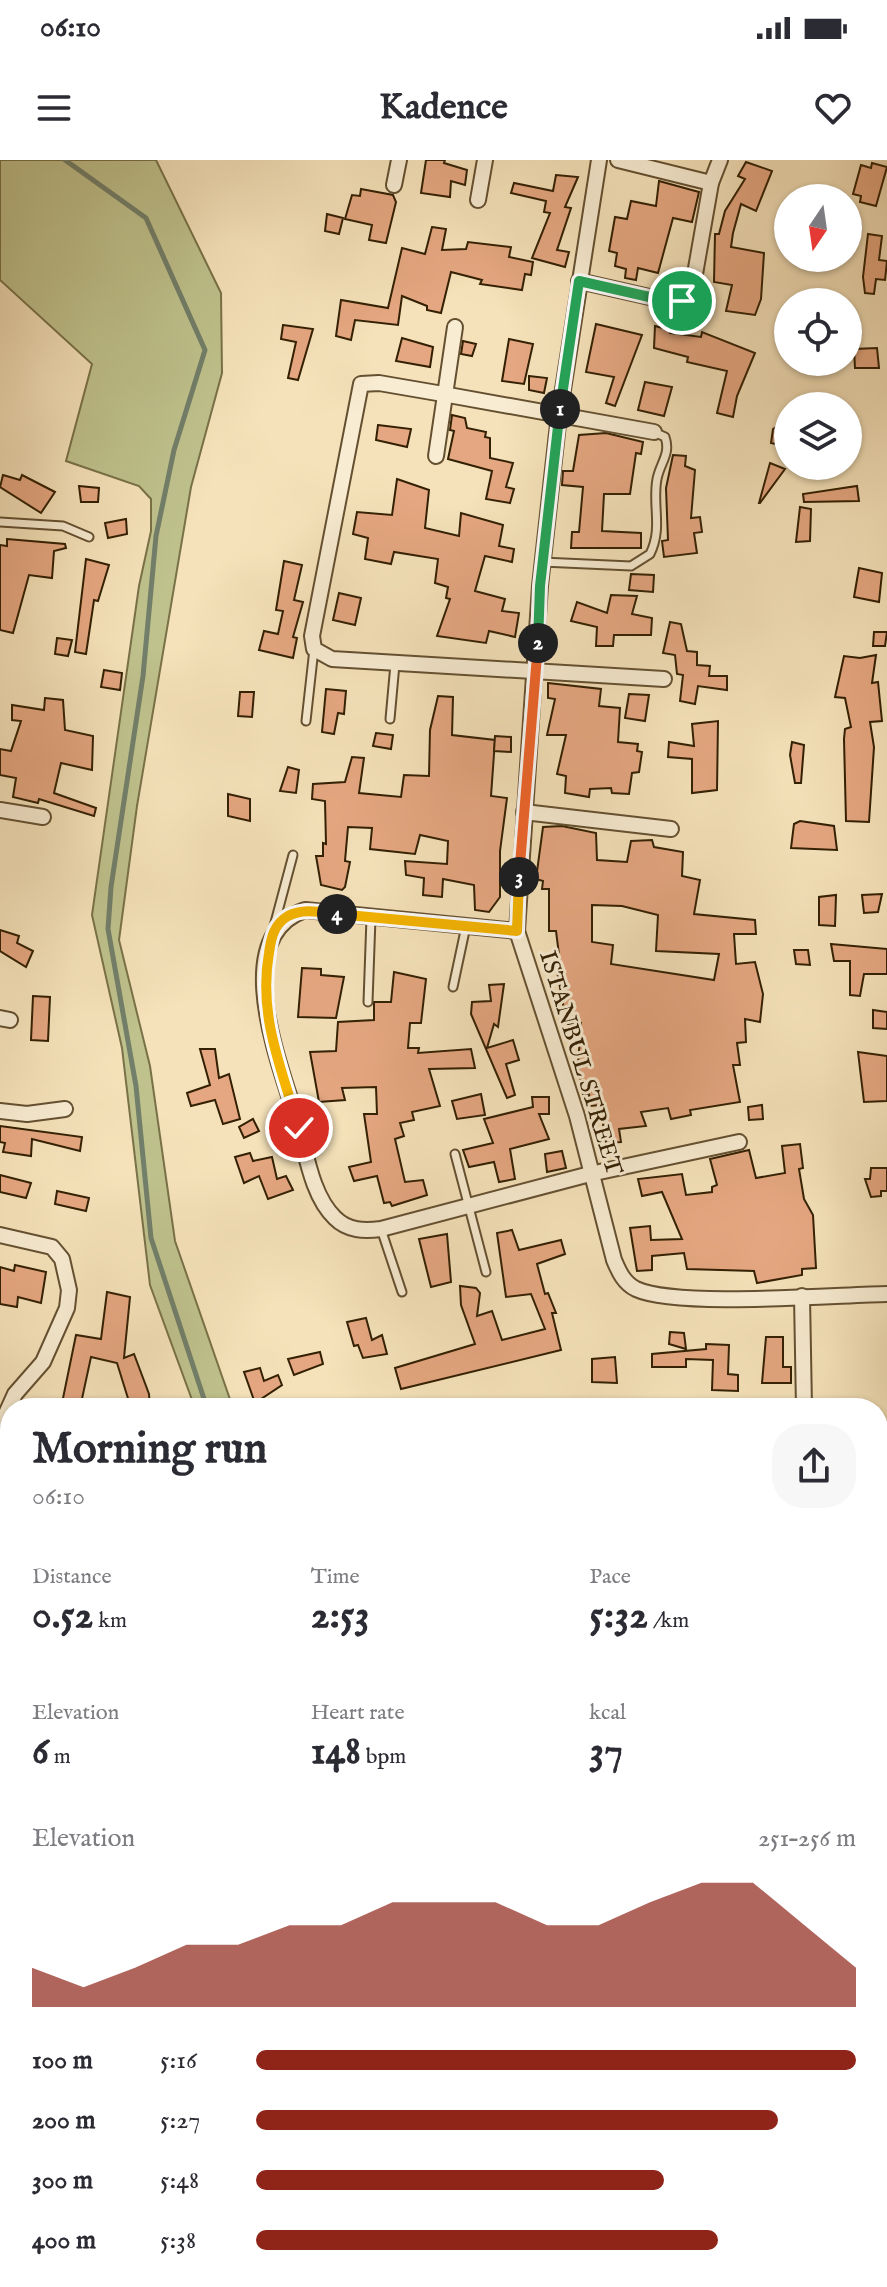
<!DOCTYPE html>
<html lang="en">
<head>
<meta charset="utf-8">
<style>
	:root { --surface:#fff; --page:#f7f7f7; --text:#2b2b33; --muted:#7c7c81; --accent:#8f2418 }
	body { margin:0; font-family:"IM FELL English",serif; background:var(--page); color:var(--text); height:100vh; display:flex; flex-direction:column; font-size:30px; white-space:nowrap }
	* { box-sizing:border-box; margin:0 }
	p { font-size:26px; color:var(--muted) }
	.icon { flex:none; width:44px; height:44px; fill:none; stroke:currentColor; stroke-width:2; stroke-linecap:round; stroke-linejoin:round }
	.map { position:relative; flex:1; overflow:hidden }
	.drawer { position:absolute; left:0px; top:1238px; width:888px; height:890px; display:flex; flex-direction:column; background:var(--surface); border-radius:32px 32px 0 0; box-shadow:0 2px 6px #0004 }
	.drawer>* { flex:none }
	.needle { width:52px; rotate:193deg }
	.fabs { position:absolute; left:774px; top:24px; display:grid; gap:16px }
	.fabs a { display:grid; place-items:center; width:88px; height:88px; border-radius:50%; background:var(--surface); box-shadow:0 2px 6px #0004; font-size:40px }
	.pin { position:absolute; display:grid; place-items:center; width:68px; height:68px; color:#fff; margin:-34px; border:4px solid #fff; border-radius:50%; box-shadow:0 2px 8px #0007 }
	.km { position:absolute; width:40px; height:40px; margin:-20px; border-radius:50%; background:#222; color:#fff; font-size:22px; line-height:40px; text-align:center }
	.round { display:grid; place-items:center; flex:none; width:84px; height:84px; border-radius:32px; background:var(--page) }
	.headline { display:flex; align-items:center; justify-content:space-between; height:136px; padding:0 32px }
	h1 { font-size:44px; font-weight:700; line-height:60px }
	.metrics { display:grid; grid-template-columns:repeat(3,1fr); gap:12px; height:136px; padding:8px 32px }
	.metrics div { display:grid; align-content:center }
	.metrics b { font-size:40px; font-weight:700 }
	.metrics small { font-size:22px; font-weight:400 }
	.metrics p { font-size:22px }
	.chart { height:224px; padding:16px 32px }
	.chart p { display:flex; justify-content:space-between }
	.chart svg { width:100%; height:144px; margin-top:8px; fill:var(--accent); opacity:.7 }
	ul { padding:0 32px; list-style:none; font-size:26px }
	li { display:grid; grid-template-columns:128px 96px 1fr; align-items:center; height:60px }
	li i { height:20px; border-radius:10px; background:var(--accent) }
	.status { display:flex; justify-content:space-between; align-items:center; height:56px; padding:0 40px; background:var(--surface); direction:ltr }
	.status svg { height:22px; fill:currentColor }
	header { display:flex; justify-content:space-between; align-items:center; height:104px; padding:0 32px; background:var(--surface); font-size:36px; font-weight:700 }
	.map>svg:first-child { display:block }
	.green { fill:#bfc28d; stroke:#797148; stroke-width:2 }
	.lines { fill:none; stroke-linecap:round; stroke-linejoin:round }
	.stream { stroke:#727f6a; stroke-width:5 }
	.building { fill:#e5a781; stroke:#332003; stroke-width:2; fill-rule:evenodd }
	.service-casing { stroke:#645031; stroke-width:11 }
	.minor-casing { stroke:#645031; stroke-width:18 }
	.secondary-casing { stroke:#332003; stroke-width:26 }
	.service { stroke:#f8ecd2; stroke-width:7 }
	.minor { stroke:#f8ecd2; stroke-width:14 }
	.secondary { stroke:#f8ecd2; stroke-width:22 }
	.split-1-casing { stroke:#fff; stroke-width:16 }
	.split-2-casing { stroke:#fff; stroke-width:16 }
	.split-3-casing { stroke:#fff; stroke-width:16 }
	.split-4-casing { stroke:#fff; stroke-width:16 }
	.split-5-casing { stroke:#fff; stroke-width:16 }
	.split-1 { stroke:#22a559; stroke-width:10 }
	.split-2 { stroke:#22a559; stroke-width:10 }
	.split-3 { stroke:#f0652b; stroke-width:10 }
	.split-4 { stroke:#f5b400; stroke-width:10 }
	.split-5 { stroke:#f5b400; stroke-width:10 }
	.labels { text-anchor:middle; dominant-baseline:central; stroke-width:6; stroke-linejoin:round; paint-order:stroke }
	.street-label { font-size:24px; fill:#332003; stroke:#f8ecd2 }
</style>
</head>
<body>
<div class="status"><b>06:10</b><svg viewBox="0 0 49 12"><path d="M0 12V9h3v3zM5 12V6h3v6zM10 12V3h3v9zM15 12V0h3v12zM26 1h20v11H26zM47 4h2v5h-2z"/></svg></div>
<header><svg class="icon" aria-label="menu" viewBox="0 0 24 24"><path d="M4 6h16M4 12h16M4 18h16"/></svg>Kadence<svg class="icon" aria-label="heart" viewBox="0 0 24 24"><path d="M12 20l-8-8c-3-5 5-10 8-4 3-6 11-1 8 4z"/></svg></header>
<div class="map">
<svg width="887" height="2127" viewBox="0 0 887 2127">
	<rect width="100%" height="100%" fill="#f5e2ba"/>
	<filter id="stains"><feTurbulence type="fractalNoise" baseFrequency=".0025" numOctaves="4"/><feColorMatrix values="0 0 0 0 .2 0 0 0 0 .09 0 0 0 0 .02 0 0 0 .5 -.17"/></filter>
	<radialGradient id="worn" r=".72"><stop offset=".6" stop-color="#630" stop-opacity="0"/><stop offset="1" stop-color="#630" stop-opacity=".3"/></radialGradient>
	<g class="green">
		<path d="M0 0H156L221 133 222 213 191 327 137 646 119 780 150 906 175 1081 233 1248H195L150 1125 122 888 92 755 139 426 151 371V339L139 326 66 301 92 204 0 120Z"/>
		<path d="M0 1313 10 1315V1488L0 1494Z"/>
		<path d="M887 1365V1398L878 1399V1367Z"/>
		<path d="M887 1760V2127H0V1935L10 1933V2118H878V1762Z"/>
	</g>
	<g class="lines">
		<g class="stream">
			<path d="M65 0 146 58 205 190 174 290 156 376 143 516 111 727 108 769 136 926 151 1078 207 1248"/>
			<path d="M878 1387 887 1386"/>
		</g>
	</g>
	<g class="building">
		<path d="M426 0H445L444 3 467 10 465 25 451 21 450 37 421 33Z"/>
		<path d="M746 2 772 11 756 51 741 44 733 73 731 87 764 93 761 139 755 155 726 151 732 125 714 122 715 74H719L725 51 745 19 738 16Z"/>
		<path d="M872 3 887 7 876 46 860 42 861 36 853 34 861 5 871 8Z"/>
		<path d="M556 15 578 17 565 47 571 48 557 90 569 92 565 107 532 98 550 53 544 52 546 41 511 33 514 23 553 31Z"/>
		<path d="M659 21 699 32 692 62 673 58 658 113 638 108 636 120 625 118 626 109 615 106 617 93 609 91 615 57 627 59 631 41 656 46Z"/>
		<path d="M361 29 393 35 396 42 386 83 369 80 372 65 345 59 352 35 360 36Z"/>
		<path d="M327 54 343 58 339 74 325 71Z"/>
		<path d="M432 67 446 69 442 90 466 89 468 82 511 87 509 97 533 102 531 115 525 114 522 130 480 124 482 120 451 112 441 153 427 150V146L402 136 398 165 355 160 351 180 336 176 341 140 388 148 402 88 425 94Z"/>
		<path d="M868 74 882 76 879 100 887 101 885 120 876 119 874 134 865 133 863 117Z"/>
		<path d="M596 164 642 175 615 246 606 243 614 217 586 212Z"/>
		<path d="M283 165 313 169 298 220 288 218 296 182 281 179Z"/>
		<path d="M655 166 671 170 670 173 701 177 702 172 755 193 737 236 733 257 717 253 727 211 687 202 688 197 654 188Z"/>
		<path d="M402 178 433 187 430 207 396 201Z"/>
		<path d="M509 179 533 184 524 224 502 221Z"/>
		<path d="M463 181 476 184 472 196 461 194Z"/>
		<path d="M877 188 879 208H855L854 189Z"/>
		<path d="M529 216 547 218 544 233 529 230Z"/>
		<path d="M645 222 672 227 664 256 638 250Z"/>
		<path d="M452 255 465 258 467 268 486 272 485 277 490 278V298L513 303 506 327 514 329 510 343 486 339 492 311 448 299 454 271 450 270Z"/>
		<path d="M788 259 784 286 771 283 773 269Z"/>
		<path d="M378 265 411 269 407 287 376 280Z"/>
		<path d="M606 273 643 282 641 294 636 293 630 334H604L602 371 641 373V388H571L572 372H579L583 327 562 325 563 311H573L579 275Z"/>
		<path d="M673 295 686 296 685 306 695 310 691 358 700 357 702 372 694 373 697 393 664 397 662 381 668 380 666 328Z"/>
		<path d="M770 303 785 309 760 343H759Z"/>
		<path d="M3 315 20 320 22 315 55 332 41 353 0 327Z"/>
		<path d="M397 319 429 330 425 368 459 376 461 353 503 365 499 386 514 389 512 402 485 396 475 431 505 439 502 451 519 453 515 477 489 471 486 483 437 476 450 439 446 438 448 427 435 423 438 399 394 392 391 404 365 399 368 378 353 374 357 352 392 355Z"/>
		<path d="M79 326 99 328 98 342H81Z"/>
		<path d="M857 326 859 341 804 342 803 334Z"/>
		<path d="M800 347 811 349 810 381 796 382Z"/>
		<path d="M126 359 127 374 108 378 105 363Z"/>
		<path d="M7 379 65 384 66 388 54 391 52 418 29 415 13 473 0 470V385L7 386Z"/>
		<path d="M86 399 109 405 98 441 94 440 86 494 75 492Z"/>
		<path d="M284 401 302 405 294 440 303 442 293 477 297 478 293 498 259 490 264 471 278 474 283 451 276 450Z"/>
		<path d="M859 408 882 413 879 442 854 437Z"/>
		<path d="M631 414 654 415 653 432 629 430Z"/>
		<path d="M339 433 361 438 355 465 333 460Z"/>
		<path d="M611 435 637 436 632 454 652 458 651 475H614L613 486H596L597 467 571 461 577 442 607 453Z"/>
		<path d="M670 462 681 464 687 491 697 492V505L710 506 709 516H727V530L698 526 695 544 680 541 683 515 677 514 675 495 663 493Z"/>
		<path d="M874 472H887L885 486H873Z"/>
		<path d="M57 478 72 480 68 496 55 494Z"/>
		<path d="M876 495 872 523 878 522 882 561 870 562 874 587 869 662 846 661 844 579 845 569 851 567 845 538 835 537 844 496 860 498Z"/>
		<path d="M104 510 122 513 120 530 101 527Z"/>
		<path d="M548 523 601 529 599 546 620 548 618 582 638 584 637 591 642 592 639 612 632 613 629 634 612 633 611 628 590 629 589 637 565 633 566 616 557 614 566 575H547L555 539 548 538Z"/>
		<path d="M326 529 346 531 344 554 338 553 334 574 322 572Z"/>
		<path d="M240 532H254L252 557 238 556Z"/>
		<path d="M629 534 649 535 645 561 625 558Z"/>
		<path d="M438 536 453 537 452 575 495 580 491 636 507 638 500 691V737L489 752 475 750 474 725 443 719 442 737 423 735 424 718 406 715 405 701 447 704 448 681 420 675 415 694 370 689 372 668 348 667 345 701 350 702 345 727 342 730 321 725 316 696H323V683L326 684 325 641 312 639 313 624 345 622 352 597 364 598 359 633 401 637 404 615 429 616 430 570Z"/>
		<path d="M45 538 63 540 65 570 93 576 92 610 61 603 54 633 96 648 94 656 39 639 38 643 13 637 16 618 0 615V589L11 591 21 561 12 560V545L44 550Z"/>
		<path d="M718 561 717 630 692 633V599L668 597 669 582 694 586 692 564Z"/>
		<path d="M376 573 393 575 391 589 373 586Z"/>
		<path d="M495 576 511 577V592L494 591Z"/>
		<path d="M792 582 804 585 801 623H795L790 595Z"/>
		<path d="M288 607 299 610 296 633 280 631Z"/>
		<path d="M228 634 250 639V661L228 656Z"/>
		<path d="M800 661 834 666 837 690 791 688 794 664Z"/>
		<path d="M562 666 596 673 597 700 627 702 631 681 652 680 654 687 683 692 682 716 700 720 694 754 755 760 756 774H734L736 804 755 802 763 834 760 862 745 859 746 882 737 883 740 905H733L740 942 690 950 691 955 671 959 668 948 641 952 646 966 619 969 621 982 606 983 600 945 590 946 589 934H583L578 905 581 863 568 864 565 855 557 811 561 810 556 771H549V729H542L543 721 536 719 543 667ZM592 745 622 746 658 755 656 791 719 794 714 820 611 804 613 785 592 782Z"/>
		<path d="M882 734 878 752 864 753 862 735Z"/>
		<path d="M836 735 835 766 819 765V737Z"/>
		<path d="M0 770 19 776 17 783 33 791 26 807 0 791Z"/>
		<path d="M831 784 887 789V814H864L860 836 850 835V801H834Z"/>
		<path d="M794 790H808L810 805 796 804Z"/>
		<path d="M302 808 321 809V815L344 817 336 858 298 857Z"/>
		<path d="M394 812 426 819 421 863H410L408 888H419L418 893 471 889 475 908 429 909 440 946 412 952 414 960 400 963 404 976 395 979 405 1022 423 1020 427 1035 392 1046 390 1042 384 1043 377 1016 354 1021 349 1007 371 1002 364 954H377L376 927 342 928 345 940 319 942 310 892 336 891 338 862 374 860V842H391Z"/>
		<path d="M504 824 498 867 494 864 487 888 513 880 519 900 506 904 515 935 507 938 471 854 472 842 491 841 489 825Z"/>
		<path d="M33 836 50 837 48 881 31 880Z"/>
		<path d="M873 850 887 852V869L873 868Z"/>
		<path d="M200 889H215L219 918 229 914 240 959 223 964 215 940 191 946 187 933 210 925Z"/>
		<path d="M858 892 887 896V941L864 942Z"/>
		<path d="M481 934 485 955 457 959 452 941Z"/>
		<path d="M532 937H549V954H539L549 979 510 989 515 1019 499 1022 494 1002 469 1007 463 990 493 983 484 959 533 947Z"/>
		<path d="M762 945 763 959 749 960 748 947Z"/>
		<path d="M253 959 259 971 244 978 239 967Z"/>
		<path d="M0 966 82 977 80 991 32 979 31 996 3 992 5 983 0 982Z"/>
		<path d="M800 984 803 1008 799 1009 804 1039 813 1055 816 1108 802 1109V1115L757 1123 754 1111 687 1109 684 1093 652 1096V1110L637 1111 630 1068 650 1066 651 1080 682 1079 662 1032 642 1036 638 1019 682 1014 686 1035 712 1032V1027L717 1025 710 999 749 990 756 1018 785 1013 782 986Z"/>
		<path d="M562 991 566 1008 547 1012 545 994Z"/>
		<path d="M250 993 253 1001 272 997 277 1019 286 1016 293 1030 268 1039 259 1016 244 1023 235 997Z"/>
		<path d="M871 1008H887V1031H881V1036L871 1037 865 1019H870Z"/>
		<path d="M0 1015 31 1023 26 1038 0 1032Z"/>
		<path d="M57 1031 89 1038 86 1051 55 1044Z"/>
		<path d="M512 1070 519 1090 561 1080 565 1094 537 1104 545 1134 548 1133 556 1153H552L561 1190 401 1229 395 1208 475 1184 461 1145 460 1126 476 1128 480 1133 477 1156 492 1151 502 1180 545 1169 531 1134 506 1137 497 1073Z"/>
		<path d="M447 1074 451 1122 431 1127 419 1079Z"/>
		<path d="M15 1105 46 1112 41 1143 18 1137 17 1147 0 1144V1107L14 1111Z"/>
		<path d="M107 1132 130 1137 124 1198 134 1194 149 1234 150 1248H131L117 1203 91 1197 80 1248H61L76 1175 101 1179Z"/>
		<path d="M366 1158 372 1180 382 1175 387 1194 363 1198 358 1185 354 1186 347 1162Z"/>
		<path d="M670 1172 684 1173 686 1189 669 1184Z"/>
		<path d="M766 1177H783V1207H791V1223H762Z"/>
		<path d="M706 1184 729 1185 728 1214 738 1215V1231L712 1230 713 1200 686 1199V1207H652V1194L706 1189Z"/>
		<path d="M320 1192 323 1204 294 1215 288 1199Z"/>
		<path d="M615 1197 617 1223 592 1222V1199Z"/>
		<path d="M260 1208 264 1221 278 1215 282 1225 255 1243 244 1212Z"/>
	</g>
	<g class="lines">
		<g class="service-casing">
			<g id="service">
				<path d="M0 362 63 366 89 377"/>
				<path d="M542 402 631 406 650 394C663 368 652 345 657 319 660 303 671 294 665 277L654 272"/>
				<path d="M390 559 395 504"/>
				<path d="M306 561 314 489"/>
				<path d="M273 770 293 695"/>
				<path d="M453 827 466 766"/>
				<path d="M368 842 371 758"/>
				<path d="M455 994 486 1112"/>
				<path d="M381 1069 402 1132"/>
				<path d="M878 1437H887"/>
				<path d="M878 1568 887 1572"/>
				<path d="M0 1685 10 1683"/>
				<path d="M0 1736 10 1734"/>
			</g>
		</g>
		<g class="minor-casing">
			<g id="minor">
				<path d="M599 0 559 255 540 426 517 771 577 956 614 1100C619 1112 624 1123 636 1129 677 1148 834 1135 887 1134"/>
				<path d="M618 0 711 23"/>
				<path d="M394 25 399 0"/>
				<path d="M478 40 485 0"/>
				<path d="M579 121 667 141H682L692 131 711 23 720 0"/>
				<path d="M654 272 443 234 379 223 361 224 312 476 314 489 332 499 664 519"/>
				<path d="M436 296 455 167"/>
				<path d="M0 650 43 657"/>
				<path d="M524 652 671 669"/>
				<path d="M517 771 305 750C227 777 281 906 297 961 306 991 311 1035 335 1058 348 1071 364 1071 381 1069L590 1014 739 982"/>
				<path d="M0 858 10 860"/>
				<path d="M0 951 27 954 65 949"/>
				<path d="M0 1075 52 1087 62 1099 69 1130 67 1148 43 1202 15 1234 0 1267"/>
				<path d="M802 1136 804 1248"/>
				<path d="M0 1309 10 1311"/>
			</g>
		</g>
		<g class="secondary-casing">
			<g id="secondary">
				<path d="M878 1719 887 1718"/>
				<path d="M0 1887 10 1885"/>
			</g>
		</g>
		<use href="#service" class="service"/>
		<use href="#minor" class="minor"/>
		<use href="#secondary" class="secondary"/>
	</g>
	<g class="lines">
		<g class="split-1-casing">
			<path id="split-1" d="M560 249 579 121 667 141H682"/>
		</g>
		<g class="split-2-casing">
			<path id="split-2" d="M538 483 540 426 560 249"/>
		</g>
		<g class="split-3-casing">
			<path id="split-3" d="M519 717 538 483"/>
		</g>
		<g class="split-4-casing">
			<path id="split-4" d="M337 754 517 771 519 717"/>
		</g>
		<g class="split-5-casing">
			<path id="split-5" d="M299 968C281 908 258 855 269 793 271 778 274 764 288 756 303 748 320 752 337 754"/>
		</g>
		<use href="#split-1" class="split-1"/>
		<use href="#split-2" class="split-2"/>
		<use href="#split-3" class="split-3"/>
		<use href="#split-4" class="split-4"/>
		<use href="#split-5" class="split-5"/>
	</g>
	<g class="labels">
		<g class="street-label">
			<text transform="translate(580 903) rotate(73)">ISTANBUL STREET</text>
		</g>
	</g>
	<rect width="100%" height="100%" filter="url(#stains)"/>
	<rect width="100%" height="100%" fill="url(#worn)"/>
</svg>
<div class="fabs">
<a><svg class="needle" viewBox="-14 -14 28 28"><path d="M0-13l5 13h-10z" fill="#e53935"/><path d="M0 13l5-13h-10z" fill="#7c7c81"/></svg></a>
<a><svg class="icon" aria-label="locate" viewBox="0 0 24 24"><circle cx="12" cy="12" r="6"/><path d="M12 2v4M12 18v4M2 12h4M18 12h4"/></svg></a>
<a><svg class="icon" aria-label="layers" viewBox="0 0 24 24"><path d="M12 4l9 5-9 5-9-5zM3 14l9 5 9-5"/></svg></a>
</div>
<div class="pin" style="left:682px;top:141px;background:#1e9e55"><svg class="icon" aria-label="arrive" viewBox="0 0 24 24"><path d="M6 21V4h12l-3 4 3 4H6"/></svg></div>
<div class="pin" style="left:299px;top:968px;background:#d93025"><svg class="icon" aria-label="check" viewBox="0 0 24 24"><path d="M5 12l5 5 9-10"/></svg></div>
<b class="km" style="left:560px;top:249px">1</b>
<b class="km" style="left:538px;top:483px">2</b>
<b class="km" style="left:519px;top:717px">3</b>
<b class="km" style="left:337px;top:754px">4</b>
<section class="drawer">
<div class="headline"><div><h1>Morning run</h1><p>06:10</p></div><a class="round"><svg class="icon" aria-label="share" viewBox="0 0 24 24"><path d="M12 15V3M7 8l5-5 5 5M5 13v7h14v-7"/></svg></a></div>
<div class="metrics">
<div><p>Distance</p><b>0.52<small> km</small></b></div>
<div><p>Time</p><b>2:53</b></div>
<div><p>Pace</p><b>5:32<small> /km</small></b></div>
</div>
<div class="metrics">
<div><p>Elevation</p><b>6<small> m</small></b></div>
<div><p>Heart rate</p><b>148<small> bpm</small></b></div>
<div><p>kcal</p><b>37</b></div>
</div>
<div class="chart"><p><span>Elevation</span>251–256 m</p>
<svg viewBox="0 0 160 44" preserveAspectRatio="none"><path d="M0 44V32L10 38L20 32L30 25L40 25L50 19L60 19L70 12L80 12L90 12L100 19L110 19L120 12L130 6L140 6L150 19L160 32V44z"/></svg>
</div>
<ul>
<li><b>100 m</b>5:16<i style="width:100%"></i></li>
<li><b>200 m</b>5:27<i style="width:87%"></i></li>
<li><b>300 m</b>5:48<i style="width:68%"></i></li>
<li><b>400 m</b>5:38<i style="width:77%"></i></li>
</ul>
</section>
</div>
</body>
</html>
